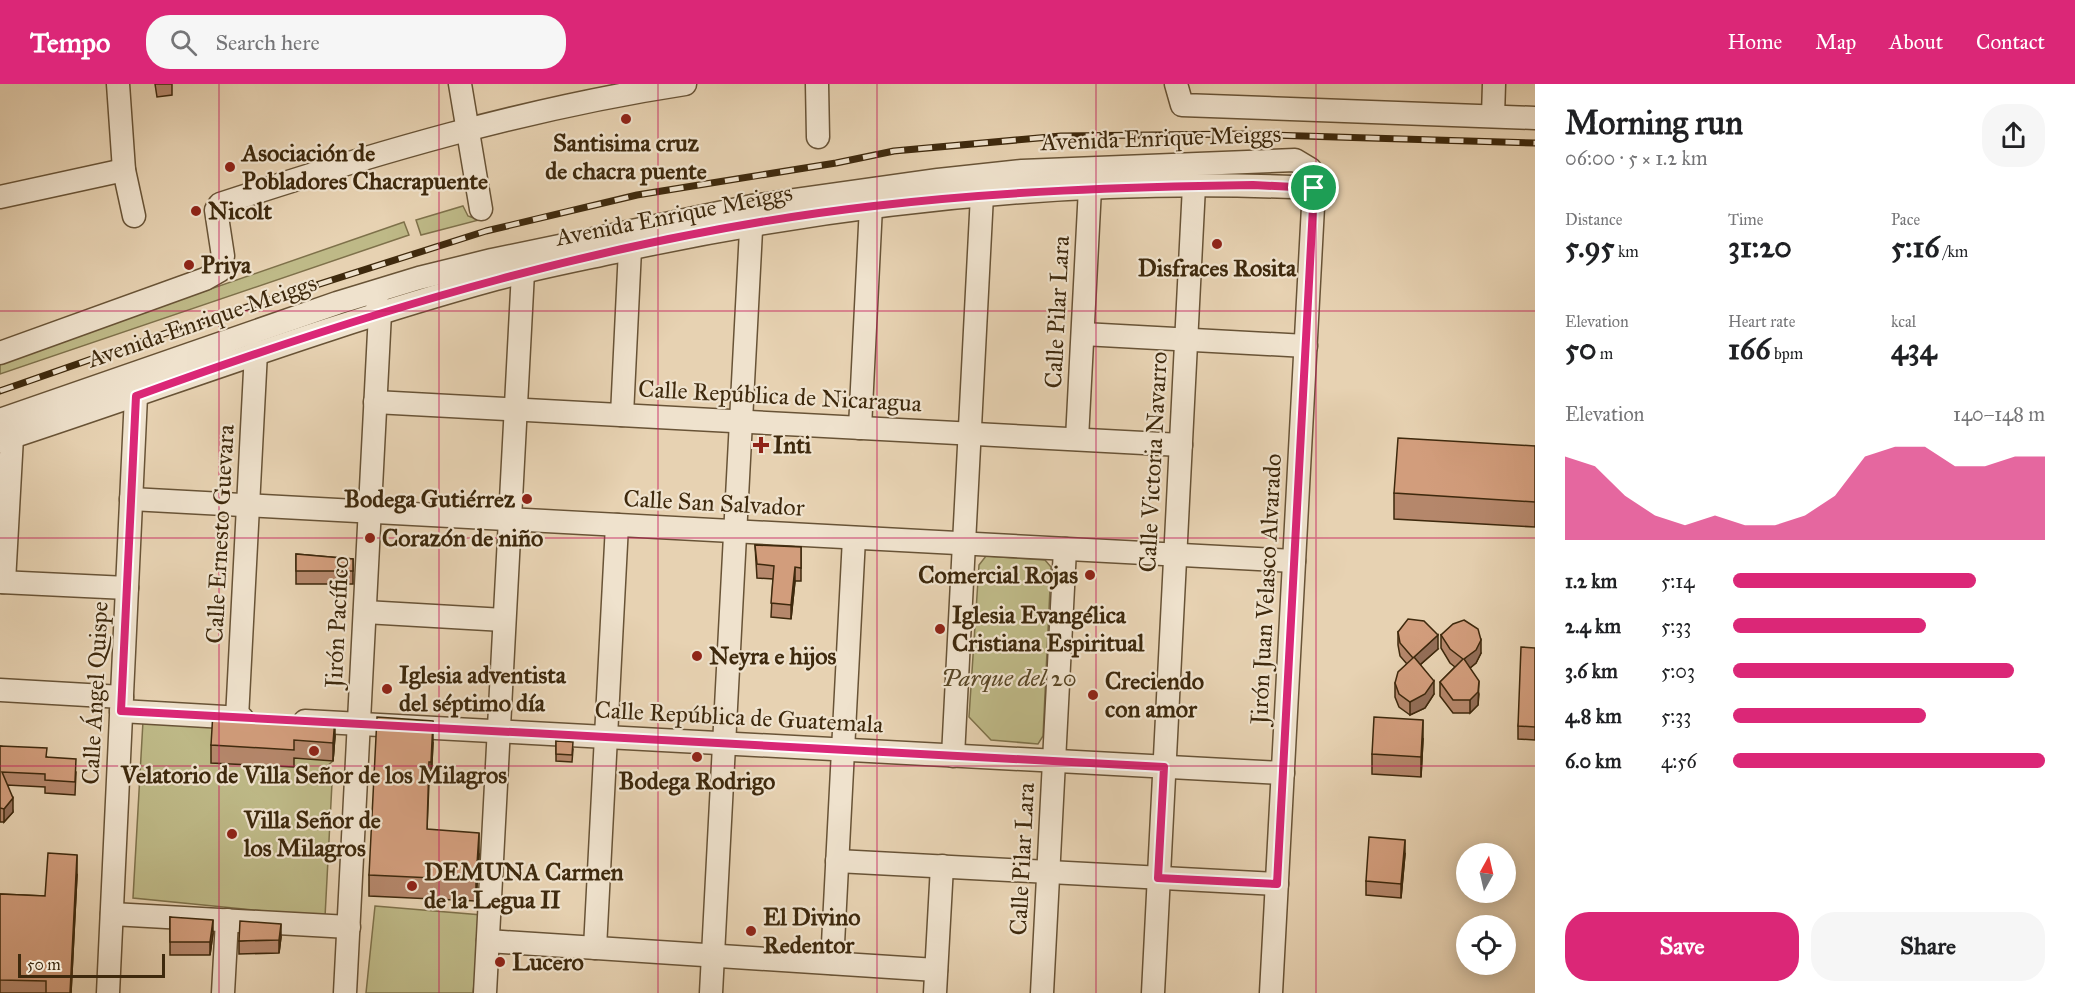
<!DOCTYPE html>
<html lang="en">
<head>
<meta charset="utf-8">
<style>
	:root { --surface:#fff; --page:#f6f6f6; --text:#202124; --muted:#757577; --accent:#db2777 }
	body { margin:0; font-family:"IM FELL Great Primer",serif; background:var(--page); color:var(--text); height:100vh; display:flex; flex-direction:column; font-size:22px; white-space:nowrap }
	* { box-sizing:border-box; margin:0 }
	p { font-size:20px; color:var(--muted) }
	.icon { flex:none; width:33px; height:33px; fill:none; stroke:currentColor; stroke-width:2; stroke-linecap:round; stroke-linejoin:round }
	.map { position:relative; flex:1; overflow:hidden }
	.side { display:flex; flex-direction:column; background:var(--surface); width:540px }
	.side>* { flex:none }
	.needle { width:39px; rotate:8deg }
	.buttons { position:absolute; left:1456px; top:759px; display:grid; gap:12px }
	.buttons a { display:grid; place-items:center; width:60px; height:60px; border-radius:50%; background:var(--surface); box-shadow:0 3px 15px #0003; font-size:30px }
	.scale { position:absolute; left:18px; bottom:15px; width:147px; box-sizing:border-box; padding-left:6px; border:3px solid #3e290d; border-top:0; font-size:16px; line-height:21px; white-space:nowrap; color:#3e290d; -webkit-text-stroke:4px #efe2cd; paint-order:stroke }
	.pin { position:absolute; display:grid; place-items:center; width:51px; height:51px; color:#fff; margin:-26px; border:3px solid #fff; border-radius:50%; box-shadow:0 2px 6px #0007 }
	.round { display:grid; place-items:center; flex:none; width:63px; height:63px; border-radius:24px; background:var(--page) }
	.head { display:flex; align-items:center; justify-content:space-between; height:102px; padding:0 30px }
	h1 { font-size:33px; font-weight:800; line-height:45px }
	.figures { display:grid; grid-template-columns:repeat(3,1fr); gap:9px; height:102px; padding:6px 30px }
	.figures div { display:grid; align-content:center }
	.figures b { font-size:30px; font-weight:800 }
	.figures small { font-size:16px; font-weight:400 }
	.figures p { font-size:16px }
	.chart { height:168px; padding:12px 30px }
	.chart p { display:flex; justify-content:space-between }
	.chart svg { width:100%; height:108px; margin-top:6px; fill:var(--accent); opacity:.7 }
	.action { display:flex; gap:12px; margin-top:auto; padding:12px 30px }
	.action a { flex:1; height:69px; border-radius:24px; background:var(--accent); color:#fff; font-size:24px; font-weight:800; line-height:69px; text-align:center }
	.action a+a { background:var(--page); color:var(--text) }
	ul { padding:0 30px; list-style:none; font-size:20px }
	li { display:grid; grid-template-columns:96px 72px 1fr; align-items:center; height:45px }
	li i { height:15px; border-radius:8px; background:var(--accent) }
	header { display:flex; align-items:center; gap:36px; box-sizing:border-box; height:84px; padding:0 30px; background:var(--accent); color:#fff }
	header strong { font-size:28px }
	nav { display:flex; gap:33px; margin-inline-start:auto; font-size:21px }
	.search { width:420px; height:54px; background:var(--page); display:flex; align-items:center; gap:15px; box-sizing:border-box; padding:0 21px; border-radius:24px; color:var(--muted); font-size:22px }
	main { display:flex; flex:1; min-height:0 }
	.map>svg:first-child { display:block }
	.green { fill:#beb987; stroke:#7e714a; stroke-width:1.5 }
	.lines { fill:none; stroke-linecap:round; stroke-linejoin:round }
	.minor-casing { stroke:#685336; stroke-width:25 }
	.minor { stroke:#efe2cd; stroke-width:22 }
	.rail-casing { stroke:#3e290d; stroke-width:7 }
	.rail { stroke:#efe2cd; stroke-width:4.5; stroke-dasharray:14; stroke-linecap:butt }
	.wall { fill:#b5876b; stroke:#3e290d; stroke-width:1.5 }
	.shaded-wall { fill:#936e57; stroke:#3e290d; stroke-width:1.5 }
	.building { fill:#d29d7c; stroke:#3e290d; stroke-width:1.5 }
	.route-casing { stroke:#fff; stroke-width:12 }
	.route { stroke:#db2777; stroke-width:8 }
	.grid { fill:none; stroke:#c2185b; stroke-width:1.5; stroke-opacity:0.55 }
	.poi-dot { fill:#8f2418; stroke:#efe2cd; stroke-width:2 }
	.labels { text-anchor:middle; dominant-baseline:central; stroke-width:4.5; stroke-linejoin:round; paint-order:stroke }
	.street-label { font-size:24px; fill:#3e290d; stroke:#efe2cd }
	.poi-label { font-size:24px; font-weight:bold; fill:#3e290d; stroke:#efe2cd; text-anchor:start }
	.park-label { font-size:24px; font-style:italic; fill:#584625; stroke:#efe2cd }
</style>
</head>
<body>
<header>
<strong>Tempo</strong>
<div class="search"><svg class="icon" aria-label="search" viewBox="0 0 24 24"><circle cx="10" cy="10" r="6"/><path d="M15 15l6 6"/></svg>Search here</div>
<nav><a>Home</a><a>Map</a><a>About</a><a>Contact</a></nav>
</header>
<main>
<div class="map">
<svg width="1535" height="909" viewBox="0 0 1535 909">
	<rect width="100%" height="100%" fill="#e7d2b2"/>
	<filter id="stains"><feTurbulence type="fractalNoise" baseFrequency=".00333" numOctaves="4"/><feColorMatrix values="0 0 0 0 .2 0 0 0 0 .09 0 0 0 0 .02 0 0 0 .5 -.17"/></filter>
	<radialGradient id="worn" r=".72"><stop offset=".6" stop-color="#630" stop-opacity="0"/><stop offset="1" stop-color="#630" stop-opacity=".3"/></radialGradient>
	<g class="green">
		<path d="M463 122 468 132 479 136 421 151 416 136Z"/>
		<path d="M404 138 409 151 0 290V278Z"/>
		<path d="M986 472 1045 476 1051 483 1043 652 1038 660 991 656 969 633 979 481Z"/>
		<path d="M143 637 335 647 333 677 327 682 332 699 325 833 133 814Z"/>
		<path d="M375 822 482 831 473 909H366Z"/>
	</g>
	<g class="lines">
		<g class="minor-casing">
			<g id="minor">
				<path d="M118 0 124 86 134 132"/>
				<path d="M460 0 481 125"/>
				<path d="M817 0 818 53"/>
				<path d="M1176 0 1182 21 1535 34"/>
				<path d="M1493 32 1494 0"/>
				<path d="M0 113 124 86"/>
				<path d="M1083 250 1306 262"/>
				<path d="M0 269 205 195 219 187 223 172 216 126 220 120C372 70 527 24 685 0"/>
				<path d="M375 318 1181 361"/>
				<path d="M622 331 630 165"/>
				<path d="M0 336 337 219 419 194 492 176 752 122 938 96 1022 87 1295 76 1310 85 1314 104 1271 909"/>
				<path d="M860 344 871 122"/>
				<path d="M1077 355 1090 104"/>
				<path d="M0 357C165 303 328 241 496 195 539 183 584 175 628 165 853 117 1084 93 1314 104"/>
				<path d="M131 415 1294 477"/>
				<path d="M0 498 127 504"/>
				<path d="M4 498 12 353"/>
				<path d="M365 528 504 536"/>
				<path d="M0 606 122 613"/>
				<path d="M121 627 242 634"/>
				<path d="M237 634 256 268"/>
				<path d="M305 637 1283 689"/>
				<path d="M953 672 982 111"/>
				<path d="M837 777 1277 800"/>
				<path d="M112 830 349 843"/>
				<path d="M488 857 936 886"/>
				<path d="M595 864 617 441"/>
				<path d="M832 879 854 454"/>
				<path d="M108 909 136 312"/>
				<path d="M223 909 227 836"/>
				<path d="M345 909 380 229 376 215"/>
				<path d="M485 909 523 188"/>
				<path d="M711 909 752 127"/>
				<path d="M935 909 942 782"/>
				<path d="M1042 909 1065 465"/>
				<path d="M1153 909 1194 102"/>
			</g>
		</g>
		<use href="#minor" class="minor"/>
		<g class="rail-casing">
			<path id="rail" d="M0 307 175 246 486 147 637 111 836 79 894 67 1061 52 1240 50 1535 59"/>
		</g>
		<use href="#rail" class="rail"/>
	</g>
	<g class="wall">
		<path d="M155 0H172V11L157 13Z"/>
		<path d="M1535 362V443L1394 435V409Z"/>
		<path d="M755 461 801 463V497H795L791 535 771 533 773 495 757 494Z"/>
		<path d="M296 470 353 475V500H296Z"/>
		<path d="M1398 548 1438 565 1420 581 1434 610 1425 624 1410 631 1399 623 1395 613V599L1407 580 1400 572 1398 561Z"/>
		<path d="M1441 551 1481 569 1476 579 1470 584 1479 610 1478 621 1470 629H1453L1440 612V598L1455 583 1450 579 1441 564Z"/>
		<path d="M1535 564V656L1518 655V642Z"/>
		<path d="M335 652 333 677 294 674V683L211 679V661Z"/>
		<path d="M1423 655 1421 693 1372 690V670Z"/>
		<path d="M556 657 573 665 572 678 556 677Z"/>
		<path d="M433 658 431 699H429L427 745 479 770 476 817 369 812V791Z"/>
		<path d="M0 662 47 673 76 688 75 711 45 709V703L7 701 13 728 4 738H0Z"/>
		<path d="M1405 770 1401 814 1366 811V797Z"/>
		<path d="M77 791 71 909H0V810L45 812Z"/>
		<path d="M170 833 213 849 210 871H170Z"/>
		<path d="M281 853 279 869 239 870V857Z"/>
	</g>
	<g class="shaded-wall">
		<path d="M795 483V497L791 535V521Z"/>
		<path d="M1438 551V565L1414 586V573Z"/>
		<path d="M1481 556V569L1476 579 1464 589V575Z"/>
		<path d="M1434 597V610L1425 624 1410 631V618Z"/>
		<path d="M1479 597 1478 621 1470 629V616Z"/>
		<path d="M335 634V652L333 677V659Z"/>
		<path d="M1423 636V655L1421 693V673Z"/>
		<path d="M433 637V658L431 699V678Z"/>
		<path d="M13 714V728L4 738V725Z"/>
		<path d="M479 749V770L476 817V796Z"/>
		<path d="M1405 756V770L1401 814V800Z"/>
		<path d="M77 771V791L71 909H70Z"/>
		<path d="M213 836V849L210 871V858Z"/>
		<path d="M281 840V853L279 869V856Z"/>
	</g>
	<g class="building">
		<path d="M1398 354 1535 362V418L1394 409Z"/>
		<path d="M755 461 801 463V484L795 483 791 521 771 519 774 482 757 480Z"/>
		<path d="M296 470 353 475V487H296Z"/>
		<path d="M1408 535 1424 537 1438 551 1414 573 1434 597 1425 610 1410 618 1399 610 1395 599 1398 588 1413 574 1400 559 1398 548Z"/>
		<path d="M1464 536 1478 545 1481 556 1476 566 1464 575 1479 597 1478 608 1470 616H1453L1440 598 1463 575 1450 565 1441 551 1453 540Z"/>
		<path d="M1521 563 1535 564V643L1518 642Z"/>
		<path d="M213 628 335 634 333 659 294 656V666L211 661Z"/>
		<path d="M377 633 433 637 431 678H429L427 745 479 749 476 796 369 791Z"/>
		<path d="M1374 633 1423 636 1421 673 1372 670Z"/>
		<path d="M556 657 573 658 572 671 556 670Z"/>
		<path d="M0 662 47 664 46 673 76 675 75 698 45 696V690L2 688 13 714 4 725 0 724Z"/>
		<path d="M1369 753 1405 756 1401 800 1366 797Z"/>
		<path d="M48 769 77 771 70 909H46V897L0 896V810L45 812Z"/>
		<path d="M170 833 213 836 210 858H170Z"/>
		<path d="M240 837 281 840 279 856 239 857Z"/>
	</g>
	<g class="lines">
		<g class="route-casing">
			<path id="route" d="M1253 101 1314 104 1277 800 1158 794 1164 683 121 627 136 312C375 225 620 151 874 122 1000 107 1126 103 1253 101Z"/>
		</g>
		<use href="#route" class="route"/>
	</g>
	<path class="grid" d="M219 0V909M439 0V909M658 0V909M877 0V909M1096 0V909M1316 0V909M0 227H1535M0 454H1535M0 682H1535"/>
	<g class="poi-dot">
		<circle cx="626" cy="35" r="6"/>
		<circle cx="230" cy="83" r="6"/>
		<circle cx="196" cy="127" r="6"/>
		<circle cx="1217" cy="160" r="6"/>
		<circle cx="189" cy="181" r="6"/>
		<path d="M758 352h6v6h6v6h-6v6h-6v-6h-6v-6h6z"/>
		<circle cx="527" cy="415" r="6"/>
		<circle cx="370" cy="454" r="6"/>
		<circle cx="1090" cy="491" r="6"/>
		<circle cx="940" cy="545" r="6"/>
		<circle cx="697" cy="572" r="6"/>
		<circle cx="387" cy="605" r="6"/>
		<circle cx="1093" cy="611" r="6"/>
		<circle cx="314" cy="667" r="6"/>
		<circle cx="697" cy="673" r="6"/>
		<circle cx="232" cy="750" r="6"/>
		<circle cx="412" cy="802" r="6"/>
		<circle cx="751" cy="847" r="6"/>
		<circle cx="500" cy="878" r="6"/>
	</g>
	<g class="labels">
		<g class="street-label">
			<text transform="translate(1161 54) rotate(-2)">Avenida Enrique Meiggs</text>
			<text transform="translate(674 131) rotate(-11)">Avenida Enrique Meiggs</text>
			<text transform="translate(1057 228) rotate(-87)">Calle Pilar Lara</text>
			<text transform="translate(202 237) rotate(-19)">Avenida Enrique Meiggs</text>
			<text transform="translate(780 312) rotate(3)">Calle República de Nicaragua</text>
			<text transform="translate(1153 378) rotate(-87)">Calle Victoria Navarro</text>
			<text transform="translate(714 419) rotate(3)">Calle San Salvador</text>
			<text transform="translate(220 450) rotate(-87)">Calle Ernesto Guevara</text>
			<text transform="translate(1266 505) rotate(-87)">Jirón Juan Velasco Alvarado</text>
			<text transform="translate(337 538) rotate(-87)">Jirón Pacífico</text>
			<text transform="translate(95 609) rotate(-87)">Calle Ángel Quispe</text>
			<text transform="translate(739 633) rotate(3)">Calle República de Guatemala</text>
			<text transform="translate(1022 775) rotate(-87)">Calle Pilar Lara</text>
		</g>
		<g class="poi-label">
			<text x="626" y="59" text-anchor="middle">Santisima cruz<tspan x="626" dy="28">de chacra puente</tspan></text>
			<text x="242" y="69">Asociación de<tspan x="242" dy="28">Pobladores Chacrapuente</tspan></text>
			<text x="208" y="127">Nicolt</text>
			<text x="201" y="181">Priya</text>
			<text x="1217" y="184" text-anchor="middle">Disfraces Rosita</text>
			<text x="773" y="361">Inti</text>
			<text x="515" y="415" text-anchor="end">Bodega Gutiérrez</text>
			<text x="382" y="454">Corazón de niño</text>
			<text x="1078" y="491" text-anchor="end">Comercial Rojas</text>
			<text x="952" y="531">Iglesia Evangélica<tspan x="952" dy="28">Cristiana Espiritual</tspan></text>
			<text x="709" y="572">Neyra e hijos</text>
			<text x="399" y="591">Iglesia adventista<tspan x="399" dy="28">del séptimo día</tspan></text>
			<text x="1105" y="597">Creciendo<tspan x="1105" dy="28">con amor</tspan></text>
			<text x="314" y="691" text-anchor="middle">Velatorio de Villa Señor de los Milagros</text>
			<text x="697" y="697" text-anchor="middle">Bodega Rodrigo</text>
			<text x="244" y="736">Villa Señor de<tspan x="244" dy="28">los Milagros</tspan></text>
			<text x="424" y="788">DEMUNA Carmen<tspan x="424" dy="28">de la Legua II</tspan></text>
			<text x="763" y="833">El Divino<tspan x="763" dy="28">Redentor</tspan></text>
			<text x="512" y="878">Lucero</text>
		</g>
		<g class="park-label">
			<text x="1009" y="594">Parque del 20</text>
		</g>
	</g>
	<rect width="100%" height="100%" filter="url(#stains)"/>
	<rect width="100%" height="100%" fill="url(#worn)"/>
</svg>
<div class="buttons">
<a><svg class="needle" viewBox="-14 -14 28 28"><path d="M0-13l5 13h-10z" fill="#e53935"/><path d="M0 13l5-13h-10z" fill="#757577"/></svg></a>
<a><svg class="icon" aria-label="locate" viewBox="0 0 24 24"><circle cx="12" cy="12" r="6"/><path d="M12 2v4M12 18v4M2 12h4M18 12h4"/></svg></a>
</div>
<div class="scale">50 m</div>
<div class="pin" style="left:1314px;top:104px;background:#1e9e55"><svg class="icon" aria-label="arrive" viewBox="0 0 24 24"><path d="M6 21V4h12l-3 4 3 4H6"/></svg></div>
</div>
<section class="side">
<div class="head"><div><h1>Morning run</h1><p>06:00 · 5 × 1.2 km</p></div><a class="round"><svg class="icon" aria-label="share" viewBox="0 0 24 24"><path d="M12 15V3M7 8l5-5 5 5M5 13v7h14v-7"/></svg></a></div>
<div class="figures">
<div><p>Distance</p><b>5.95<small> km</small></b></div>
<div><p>Time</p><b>31:20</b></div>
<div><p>Pace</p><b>5:16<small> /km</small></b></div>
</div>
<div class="figures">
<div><p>Elevation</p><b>50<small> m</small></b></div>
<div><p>Heart rate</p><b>166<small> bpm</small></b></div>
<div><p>kcal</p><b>434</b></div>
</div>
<div class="chart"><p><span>Elevation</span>140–148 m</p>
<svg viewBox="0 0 160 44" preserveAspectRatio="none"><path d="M0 44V10L10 14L20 26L30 34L40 38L50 34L60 38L70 38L80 34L90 26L100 10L110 6L120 6L130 14L140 14L150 10L160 10V44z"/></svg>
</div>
<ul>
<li><b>1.2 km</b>5:14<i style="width:78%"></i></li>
<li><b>2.4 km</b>5:33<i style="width:62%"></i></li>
<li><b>3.6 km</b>5:03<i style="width:90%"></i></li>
<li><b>4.8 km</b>5:33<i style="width:62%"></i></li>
<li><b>6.0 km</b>4:56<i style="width:100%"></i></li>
</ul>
<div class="action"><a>Save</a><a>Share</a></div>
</section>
</main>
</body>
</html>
